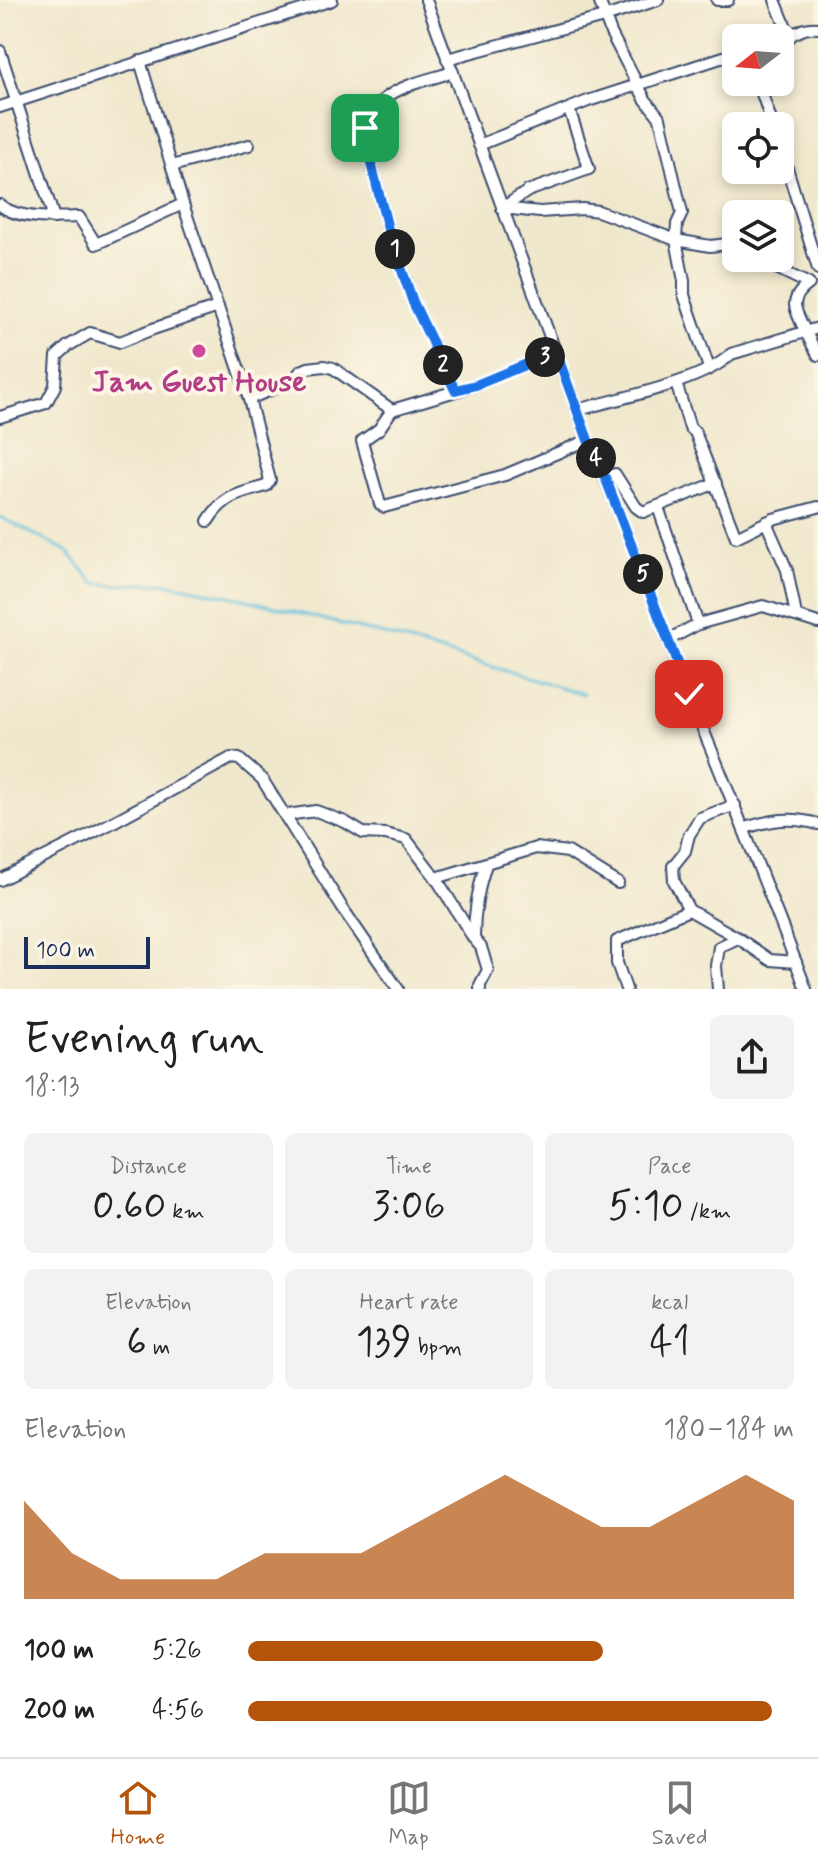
<!DOCTYPE html>
<html lang="en">
<head>
<meta charset="utf-8">
<style>
	:root { --surface:#fff; --page:#f2f2f2; --text:#222; --muted:#767676; --line:#e0e0e0; --accent:#b45309 }
	body { margin:0; font-family:Mynerve,sans-serif; background:var(--page); color:var(--text); height:100vh; display:flex; flex-direction:column; font-size:30px; white-space:nowrap }
	* { box-sizing:border-box; margin:0 }
	p { font-size:26px; color:var(--muted) }
	.icon { flex:none; width:44px; height:44px; fill:none; stroke:currentColor; stroke-width:2; stroke-linecap:round; stroke-linejoin:round }
	.map { position:relative; height:989px; overflow:hidden }
	.details { display:flex; flex-direction:column; background:var(--surface); flex:1 }
	.details>* { flex:none }
	.needle { width:52px; rotate:253deg }
	.tools { position:absolute; left:722px; top:24px; display:grid; gap:16px }
	.tools a { display:grid; place-items:center; width:72px; height:72px; border-radius:12px; background:var(--surface); box-shadow:0 4px 12px #0003; font-size:40px }
	.scale { position:absolute; left:24px; bottom:20px; width:126px; box-sizing:border-box; padding-left:8px; border:4px solid #1b2f5e; border-top:0; font-size:22px; line-height:28px; white-space:nowrap; color:#1b2f5e; -webkit-text-stroke:6px #fcf5e5; paint-order:stroke }
	.pin { position:absolute; display:grid; place-items:center; width:68px; height:68px; color:#fff; margin:-34px; border-radius:16px; box-shadow:0 4px 12px #0006 }
	.km { position:absolute; width:40px; height:40px; margin:-20px; border-radius:50%; background:#222; color:#fff; font-size:22px; line-height:40px; text-align:center }
	.round { display:grid; place-items:center; flex:none; width:84px; height:84px; border-radius:12px; background:var(--page) }
	.head { display:flex; align-items:center; justify-content:space-between; height:136px; padding:0 24px }
	h1 { font-size:44px; font-weight:600; line-height:60px }
	.figures { display:grid; grid-template-columns:repeat(3,1fr); gap:12px; height:136px; padding:8px 24px }
	.figures div { display:grid; align-content:center; border-radius:12px; background:var(--page); text-align:center }
	.figures b { font-size:40px; font-weight:600 }
	.figures small { font-size:22px; font-weight:400 }
	.figures p { font-size:22px }
	.chart { height:224px; padding:16px 24px }
	.chart p { display:flex; justify-content:space-between }
	.chart svg { width:100%; height:144px; margin-top:8px; fill:var(--accent); opacity:.7 }
	ul { padding:0 24px; list-style:none; font-size:26px }
	li { display:grid; grid-template-columns:128px 96px 1fr; align-items:center; height:60px }
	li i { height:20px; border-radius:10px; background:var(--accent) }
	.menu { display:flex; justify-content:space-around; align-items:center; height:112px; border-top:2px solid var(--line); background:var(--surface); font-size:22px; color:var(--muted) }
	.menu a { display:grid; justify-items:center; gap:4px }
	.menu .active { color:var(--accent) }
	.map>svg:first-child { display:block }
	.lines { fill:none; stroke-linecap:round; stroke-linejoin:round }
	.stream { stroke:#5ebddc; stroke-width:3 }
	.minor-casing { stroke:#3b4b6e; stroke-width:14 }
	.minor { stroke:#fff; stroke-width:10 }
	.route-casing { stroke:#fff; stroke-width:16 }
	.route { stroke:#1a73e8; stroke-width:10 }
	.hotel-dot { fill:#d1479c; stroke:#fcf5e5; stroke-width:3 }
	.labels { text-anchor:middle; dominant-baseline:central; stroke-width:8; stroke-linejoin:round; paint-order:stroke }
	.hotel-label { font-size:30px; font-weight:bold; fill:#b23c85; stroke:#fcf5e5 }
</style>
</head>
<body>
<div class="map">
<svg width="818" height="989" viewBox="0 0 818 989">
	<rect width="100%" height="100%" fill="#fcf5e5"/>
	<filter id="ink" filterUnits="userSpaceOnUse"><feTurbulence type="fractalNoise" baseFrequency=".0125" numOctaves="2"/><feDisplacementMap in="SourceGraphic" scale="16" xChannelSelector="R" yChannelSelector="G"/><feConvolveMatrix kernelMatrix="1 2 1 2 8 2 1 2 1" color-interpolation-filters="sRGB"/></filter>
	<filter id="wash" filterUnits="userSpaceOnUse"><feTurbulence type="fractalNoise" baseFrequency=".006" numOctaves="4" result="noise"/><feDisplacementMap in="SourceGraphic" scale="32" xChannelSelector="R" yChannelSelector="G"/><feGaussianBlur stdDeviation="1.8" result="paint"/><feColorMatrix in="noise" values="0 0 0 0 0 0 0 0 0 0 0 0 0 0 0 0 0 1.4 0 .05"/><feComposite in="paint" operator="in"/></filter>
	<g filter="url(#wash)">
		<rect width="100%" height="100%" fill="#f0e8cc"/>
		<g class="lines">
			<path class="stream" d="M0 517 67 551 94 583 117 585 166 583 248 600 396 638 583 694"/>
		</g>
	</g>
	<g filter="url(#ink)">
		<g class="lines">
			<g class="minor-casing">
				<g id="minor">
					<path d="M426 0 588 440C626 523 655 610 689 695 729 793 769 890 806 989"/>
					<path d="M599 0 611 33 645 99 660 118 682 213 677 224 676 240 684 281V295L709 368"/>
					<path d="M717 0H728"/>
					<path d="M775 0 790 37"/>
					<path d="M780 40C795 35 802 26 818 28"/>
					<path d="M0 51 54 218"/>
					<path d="M447 59 604 17 658 0"/>
					<path d="M140 61 183 204 249 399 270 480 266 486C239 494 224 495 208 521"/>
					<path d="M453 72C414 84 367 90 365 140L389 233 413 302 455 390"/>
					<path d="M758 82 773 126"/>
					<path d="M0 107 332 0"/>
					<path d="M479 145 588 101 736 53"/>
					<path d="M780 145 818 269"/>
					<path d="M172 166 249 145"/>
					<path d="M0 205C18 220 57 218 79 217L96 244 183 204"/>
					<path d="M502 208 540 212 582 209 598 211 676 240 710 246 736 243"/>
					<path d="M502 208 528 191 589 169 569 109"/>
					<path d="M759 258 762 261 809 284C802 289 795 296 795 305 796 316 812 344 818 355"/>
					<path d="M676 383 690 428 695 432 736 537 773 519 818 507"/>
					<path d="M249 399 292 381 301 371 308 368 324 366 333 368 392 410 476 385 556 352"/>
					<path d="M392 410 379 429 362 441 380 504 384 507 505 475 588 440"/>
					<path d="M577 410C616 399 704 382 731 354L818 328"/>
					<path d="M0 417 46 403 55 386 57 356 68 346 90 333 120 342 153 329 218 307"/>
					<path d="M605 477 615 474 636 507 643 512 716 483"/>
					<path d="M658 507 698 624 668 640"/>
					<path d="M766 522 787 570 796 615"/>
					<path d="M698 624 763 606 818 623"/>
					<path d="M735 805 700 818 689 835 685 851 673 866 674 881 689 910 738 938 770 960 796 962"/>
					<path d="M286 815 316 811 345 822 363 833 385 834 406 839 436 878 474 939 481 947 488 970 480 985V989"/>
					<path d="M745 828C771 820 791 816 818 824"/>
					<path d="M436 878 536 848 568 852 618 883"/>
					<path d="M0 880 102 828 231 758 239 759 262 779 343 909 398 989"/>
					<path d="M474 937C474 911 478 888 486 864"/>
					<path d="M626 989 617 963V941L689 910"/>
					<path d="M718 989 716 966 719 947 738 938"/>
				</g>
			</g>
			<use href="#minor" class="minor"/>
		</g>
	</g>
	<g class="lines" filter="url(#ink)">
		<g class="route-casing">
			<path id="route" d="M365 128V140L389 233 413 302 455 390 476 385 556 352 588 440 605 477 689 694"/>
		</g>
		<use href="#route" class="route"/>
	</g>
	<circle class="hotel-dot" cx="199" cy="351" r="8"/>
	<g class="labels">
		<g class="hotel-label">
			<text x="199" y="382">Jam Guest House</text>
		</g>
	</g>
</svg>
<div class="tools">
<a><svg class="needle" viewBox="-14 -14 28 28"><path d="M0-13l5 13h-10z" fill="#e53935"/><path d="M0 13l5-13h-10z" fill="#767676"/></svg></a>
<a><svg class="icon" aria-label="locate" viewBox="0 0 24 24"><circle cx="12" cy="12" r="6"/><path d="M12 2v4M12 18v4M2 12h4M18 12h4"/></svg></a>
<a><svg class="icon" aria-label="layers" viewBox="0 0 24 24"><path d="M12 4l9 5-9 5-9-5zM3 14l9 5 9-5"/></svg></a>
</div>
<div class="scale">100 m</div>
<div class="pin" style="left:365px;top:128px;background:#1e9e55"><svg class="icon" aria-label="arrive" viewBox="0 0 24 24"><path d="M6 21V4h12l-3 4 3 4H6"/></svg></div>
<div class="pin" style="left:689px;top:694px;background:#d93025"><svg class="icon" aria-label="check" viewBox="0 0 24 24"><path d="M5 12l5 5 9-10"/></svg></div>
<b class="km" style="left:395px;top:249px">1</b>
<b class="km" style="left:443px;top:365px">2</b>
<b class="km" style="left:545px;top:357px">3</b>
<b class="km" style="left:596px;top:458px">4</b>
<b class="km" style="left:643px;top:574px">5</b>
</div>
<section class="details">
<div class="head"><div><h1>Evening run</h1><p>18:13</p></div><a class="round"><svg class="icon" aria-label="share" viewBox="0 0 24 24"><path d="M12 15V3M7 8l5-5 5 5M5 13v7h14v-7"/></svg></a></div>
<div class="figures">
<div><p>Distance</p><b>0.60<small> km</small></b></div>
<div><p>Time</p><b>3:06</b></div>
<div><p>Pace</p><b>5:10<small> /km</small></b></div>
</div>
<div class="figures">
<div><p>Elevation</p><b>6<small> m</small></b></div>
<div><p>Heart rate</p><b>139<small> bpm</small></b></div>
<div><p>kcal</p><b>41</b></div>
</div>
<div class="chart"><p><span>Elevation</span>180–184 m</p>
<svg viewBox="0 0 160 44" preserveAspectRatio="none"><path d="M0 44V14L10 30L20 38L30 38L40 38L50 30L60 30L70 30L80 22L90 14L100 6L110 14L120 22L130 22L140 14L150 6L160 14V44z"/></svg>
</div>
<ul>
<li><b>100 m</b>5:26<i style="width:65%"></i></li>
<li><b>200 m</b>4:56<i style="width:96%"></i></li>
</ul>
</section>
<nav class="menu">
<a class="active"><svg class="icon" aria-label="home" viewBox="0 0 24 24"><path d="M3 11l9-7 9 7M6 9v11h12V9"/></svg>Home</a>
<a><svg class="icon" aria-label="map" viewBox="0 0 24 24"><path d="M3 6l6-2 6 2 6-2v14l-6 2-6-2-6 2zM9 4v14M15 6v14"/></svg>Map</a>
<a><svg class="icon" aria-label="saved" viewBox="0 0 24 24"><path d="M7 4h10v16l-5-4-5 4z"/></svg>Saved</a>
</nav>
</body>
</html>
